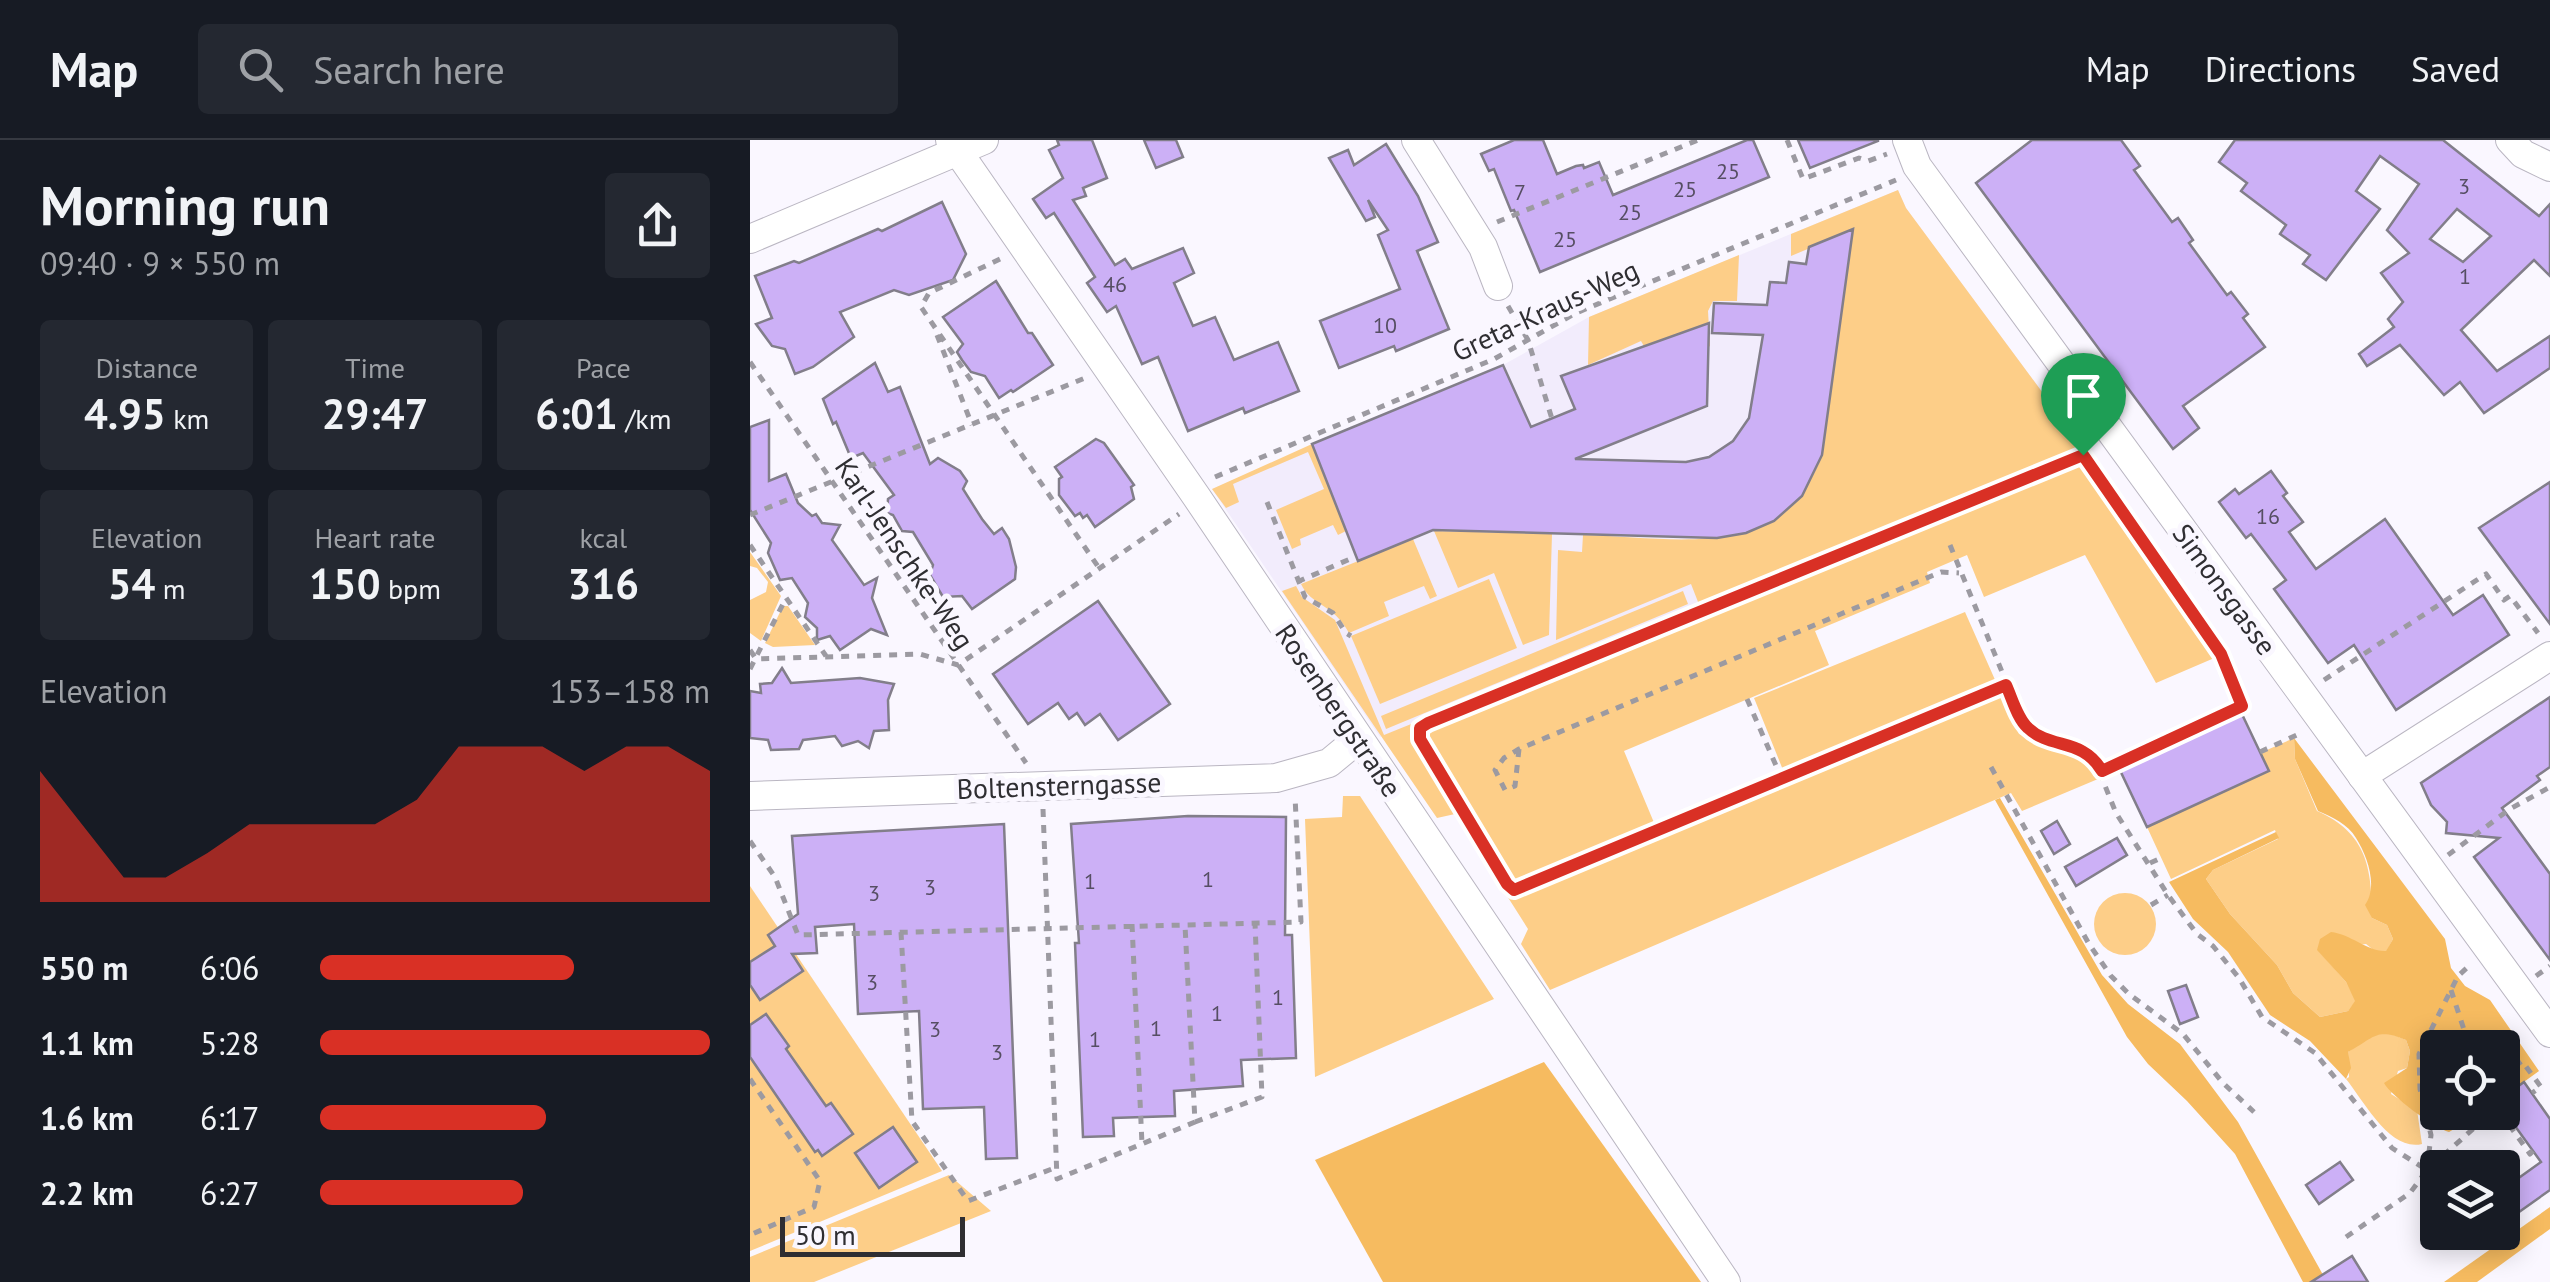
<!DOCTYPE html>
<html lang="en">
<head>
<meta charset="utf-8">
<style>
	:root { --surface:#171b24; --page:#242831; --text:#f1f3f6; --muted:#9ea1a6; --line:#363941; --accent:#d93025 }
	body { margin:0; font-family:"PT Sans",sans-serif; background:var(--page); color:var(--text); height:100vh; display:flex; flex-direction:column; font-size:38px; white-space:nowrap }
	* { box-sizing:border-box; margin:0 }
	p { font-size:32px; color:var(--muted) }
	.icon { flex:none; width:55px; height:55px; fill:none; stroke:currentColor; stroke-width:2; stroke-linecap:round; stroke-linejoin:round }
	.map { position:relative; flex:1; overflow:hidden }
	.panel { display:flex; flex-direction:column; background:var(--surface); width:750px }
	.panel>* { flex:none }
	.buttons { position:absolute; left:1670px; top:890px; display:grid; gap:20px }
	.buttons a { display:grid; place-items:center; width:100px; height:100px; border-radius:10px; background:var(--surface); box-shadow:0 5px 25px #0003; font-size:50px }
	.scale { position:absolute; left:30px; bottom:25px; width:185px; box-sizing:border-box; padding-left:10px; border:5px solid #2f2e32; border-top:0; font-size:28px; line-height:35px; white-space:nowrap; color:#2f2e32; -webkit-text-stroke:8px #faf7ff; paint-order:stroke }
	.pin { position:absolute; display:grid; place-items:center; width:85px; height:85px; color:#fff; margin:-102px -42px; border-radius:50% 50% 50% 0; rotate:-45deg; box-shadow:0 0 10px #0007 }
	.pin .icon { rotate:45deg }
	.round { display:grid; place-items:center; flex:none; width:105px; height:105px; border-radius:10px; background:var(--page) }
	.headline { display:flex; align-items:center; justify-content:space-between; height:170px; padding:0 40px }
	h1 { font-size:55px; font-weight:800; line-height:75px }
	.stats { display:grid; grid-template-columns:repeat(3,1fr); gap:15px; height:170px; padding:10px 40px }
	.stats div { display:grid; align-content:center; border-radius:10px; background:var(--page); text-align:center }
	.stats b { font-size:42px; font-weight:800 }
	.stats small { font-size:28px; font-weight:400 }
	.stats p { font-size:28px }
	.chart { height:280px; padding:20px 40px }
	.chart p { display:flex; justify-content:space-between }
	.chart svg { width:100%; height:180px; margin-top:10px; fill:var(--accent); opacity:.7 }
	ul { padding:0 40px; list-style:none; font-size:32px }
	li { display:grid; grid-template-columns:160px 120px 1fr; align-items:center; height:75px }
	li i { height:25px; border-radius:12px; background:var(--accent) }
	header { display:flex; align-items:center; gap:60px; box-sizing:border-box; height:140px; padding:0 50px; background:var(--surface); border-bottom:2px solid var(--line) }
	header strong { font-size:48px }
	nav { display:flex; gap:55px; margin-inline-start:auto; font-size:35px }
	.search { width:700px; height:90px; background:var(--page); display:flex; align-items:center; gap:25px; box-sizing:border-box; padding:0 35px; border-radius:10px; color:var(--muted); font-size:38px }
	main { display:flex; flex:1; min-height:0 }
	.map>svg:first-child { display:block }
	.built { fill:#f2ecfc }
	.green { fill:#fdce88 }
	.forest { fill:#f6bb60 }
	.building { fill:#ccb0f6; stroke:#827e8a; stroke-width:2.5; fill-rule:evenodd }
	.lines { fill:none; stroke-linecap:round; stroke-linejoin:round }
	.street-casing { stroke:#bab6c2; stroke-width:30 }
	.path { stroke:#9c9aa1; stroke-width:5; stroke-dasharray:8 8; stroke-linecap:butt }
	.street { stroke:#fff; stroke-width:28 }
	.route-casing { stroke:#fff; stroke-width:20 }
	.route { stroke:#d93025; stroke-width:12 }
	.labels { text-anchor:middle; dominant-baseline:central; stroke-width:10; stroke-linejoin:round; paint-order:stroke }
	.number-label { font-size:22px; fill:#564e63 }
	.street-label { font-size:28px; fill:#2f2e32; stroke:#faf7ff }
</style>
</head>
<body>
<header>
<strong>Map</strong>
<div class="search"><svg class="icon" aria-label="search" viewBox="0 0 24 24"><circle cx="10" cy="10" r="6"/><path d="M15 15l6 6"/></svg>Search here</div>
<nav><a>Map</a><a>Directions</a><a>Saved</a></nav>
</header>
<main>
<section class="panel">
<div class="headline"><div><h1>Morning run</h1><p>09:40 · 9 × 550 m</p></div><a class="round"><svg class="icon" aria-label="share" viewBox="0 0 24 24"><path d="M12 15V3M7 8l5-5 5 5M5 13v7h14v-7"/></svg></a></div>
<div class="stats">
<div><p>Distance</p><b>4.95<small> km</small></b></div>
<div><p>Time</p><b>29:47</b></div>
<div><p>Pace</p><b>6:01<small> /km</small></b></div>
</div>
<div class="stats">
<div><p>Elevation</p><b>54<small> m</small></b></div>
<div><p>Heart rate</p><b>150<small> bpm</small></b></div>
<div><p>kcal</p><b>316</b></div>
</div>
<div class="chart"><p><span>Elevation</span>153–158 m</p>
<svg viewBox="0 0 160 44" preserveAspectRatio="none"><path d="M0 44V12L10 25L20 38L30 38L40 32L50 25L60 25L70 25L80 25L90 19L100 6L110 6L120 6L130 12L140 6L150 6L160 12V44z"/></svg>
</div>
<ul>
<li><b>550 m</b>6:06<i style="width:65%"></i></li>
<li><b>1.1 km</b>5:28<i style="width:100%"></i></li>
<li><b>1.6 km</b>6:17<i style="width:58%"></i></li>
<li><b>2.2 km</b>6:27<i style="width:52%"></i></li>
</ul>
</section>
<div class="map">
<svg width="1800" height="1142" viewBox="0 0 1800 1142">
	<rect width="100%" height="100%" fill="#faf7ff"/>
	<path class="built" d="M1148 50 1156 68 1335 310 630 597 462 349 753 225 839 177Z"/>
	<g class="green">
		<path d="M1148 50 1156 68 1335 310 1197 366 1199 373 1333 318 1469 516 1406 543 1335 415 1234 457 1217 415 1177 432 1180 443 1065 491 1079 525 874 611 905 685 1033 630 1004 558 1215 472 1269 594C1298 604 1332 611 1348 639L1272 671 1261 653 800 850 771 804 778 789 705 674 687 678 532 451 546 446 552 457 585 480 634 595 950 467 941 444 806 500 808 410 832 412 833 395C927 397 1032 424 1072 315L1103 90 1041 116V94Z"/>
		<path d="M989 115 987 161H963L958 171 960 206 950 211V186L895 208 891 201 838 225 839 177Z"/>
		<path d="M562 304 584 361 604 379 593 384 596 391 588 395 583 385 550 399 551 405 542 409 526 370 574 349 558 312 483 344 489 362 476 368 462 349Z"/>
		<path d="M684 391 802 394 799 495 773 505 744 433 708 448Z"/>
		<path d="M663 399 687 456 680 459 674 446 634 462 639 476 599 493C583 463 561 466 551 444Z"/>
		<path d="M0 412 31 456 11 501 0 493V460L16 452 18 442 7 428 0 426Z"/>
		<path d="M739 439 767 508 630 564 601 496Z"/>
		<path d="M933 451 938 464 636 589 631 576Z"/>
		<path d="M33 466H38L65 505 23 507 15 503Z"/>
		<path d="M1544 598 1545 619 1567 671C1617 693 1622 728 1622 778L1637 785 1643 799 1636 812H1626L1616 804 1568 810 1596 842 1606 861 1598 871 1570 877 1543 853 1527 825 1480 774 1456 739 1463 730 1528 699 1525 690 1421 739 1397 687 1519 631 1510 613Z"/>
		<path d="M593 656H610L744 859 565 937 555 679 592 677Z"/>
		<path d="M0 746 192 1031 0 1111Z"/>
		<circle cx="1375" cy="784" r="31"/>
		<path d="M1637 892 1656 900 1660 911 1657 928 1648 931 1641 954 1667 970 1672 1004C1640 1012 1614 961 1596 939L1599 937 1598 912 1619 897Z"/>
		<path d="M199 1035 241 1071 64 1142H0V1117Z"/>
	</g>
	<g class="forest">
		<path d="M1544 598 1695 799 1701 828 1715 846 1740 860 1789 931 1753 957 1752 908H1688V972L1732 973 1699 992C1684 988 1641 956 1634 943L1657 928 1660 911 1656 900C1626 887 1624 898 1598 912L1601 928 1596 939 1560 901 1520 875 1478 812 1443 779 1419 742 1526 692 1529 698 1463 730 1456 739 1480 774 1527 825 1543 853 1570 877 1598 871 1605 861 1596 842 1567 810 1570 799 1581 792C1601 794 1618 812 1636 811L1643 799 1637 785 1622 778 1615 765C1628 747 1618 717 1606 698 1598 684 1582 677 1568 671L1545 619Z"/>
		<path d="M1250 658 1352 835 1378 864 1430 904 1488 982 1577 1142H1553L1485 1014 1437 961 1398 924 1377 897 1245 660Z"/>
		<path d="M794 922 951 1142H633L565 1020Z"/>
		<path d="M1800 1067V1089L1727 1142H1694Z"/>
	</g>
	<g class="building">
		<path d="M307 0H342L357 38 333 48 336 56 323 60 365 125 375 119 382 129 433 108 444 133 424 143 443 186 465 177 484 220 528 202 549 251 495 273 493 268 438 291 408 217 392 224 366 166 357 172 337 143 345 137 304 73 296 78 283 59 313 38 299 10 309 5Z"/>
		<path d="M394 0H426L433 17 406 28Z"/>
		<path d="M764 0H793L807 34 826 26 833 25 834 28 849 22 863 55 997 0H1003L1019 37 790 132 764 70 761 71 744 29 739 31 731 14Z"/>
		<path d="M1048 0H1128V1L1060 28Z"/>
		<path d="M1282 0H1371L1390 26 1384 30 1422 82 1428 78 1443 100 1439 103 1477 155 1481 152 1498 174 1493 178 1515 207 1433 266 1449 288 1423 309 1226 43Z"/>
		<path d="M1485 0H1693L1789 76 1800 64V136L1784 120 1711 190 1747 231 1800 196V228L1734 273 1710 242 1694 255 1650 205 1617 226 1609 214 1644 187 1638 179 1653 162 1631 133 1659 113 1637 90 1669 44 1630 16 1606 51 1630 69 1576 140 1553 124 1560 115 1530 94 1536 85 1491 51 1497 43 1469 22ZM1707 69 1741 96 1713 122 1680 99Z"/>
		<path d="M636 4 668 56 688 102 667 111 699 189 646 211 644 206 589 228 570 181 650 149 628 95 638 90 618 60 625 77 616 81 579 18 598 10 604 25Z"/>
		<path d="M192 62 216 114 203 140 159 155 144 150 90 172 104 197 63 227 45 234 35 209 22 206 6 184 22 178 5 136 44 121 49 123 128 89 132 91Z"/>
		<path d="M1103 89 1072 315 1052 356 1024 381 996 393 967 398 683 390 608 421 562 304 753 225 781 287 825 269 811 236 959 183 957 266 825 319 936 322 959 317 983 301 999 278 1013 195 962 193 964 163 1017 165 1020 142 1036 143 1039 122 1056 124 1059 107Z"/>
		<path d="M246 141 278 193H282L303 225 263 252 261 250 249 258 235 236 221 232 212 220 207 212 213 204 193 177Z"/>
		<path d="M125 223 138 252 150 247 180 324 188 318 210 331 217 341 213 349 232 379 244 394 252 388 259 399 266 427 265 439 222 469 212 456 193 457 180 435 183 425 163 392 152 391 143 375 137 373 138 359 144 355 113 313 101 318 86 282 83 284 73 259Z"/>
		<path d="M19 280V341L36 334 48 363 62 376 66 374 72 383 90 385 82 400 114 445 127 438 122 458 137 495 121 489 90 510 80 496 67 500V488L55 477 58 463 42 438 30 440 18 413 21 403 0 370V287Z"/>
		<path d="M346 299 354 303 384 345 381 347 384 359 345 387 337 375 333 378 330 373 325 376 309 355V339L312 337 305 327Z"/>
		<path d="M1521 331 1537 353 1533 356 1553 382 1539 392 1566 429 1635 379 1703 475 1733 455 1759 495 1646 570 1604 505 1578 523 1524 449 1536 440 1501 394 1496 398 1469 362 1485 349 1489 354Z"/>
		<path d="M1800 342V484L1729 388Z"/>
		<path d="M348 461 420 564 368 600 350 574 335 585 327 573 319 579 308 563 278 584 243 534Z"/>
		<path d="M32 528 41 543 110 538 144 544 138 560 139 590 124 591 119 608 108 601 92 606 85 596 53 600 49 609 21 610 18 600 0 598V551L11 553 10 544 22 543Z"/>
		<path d="M1800 557V627L1787 636 1790 640 1752 668 1800 734V820L1724 717 1749 698 1696 693 1697 682 1681 665 1671 643Z"/>
		<path d="M1490 570 1519 631 1397 687 1368 626Z"/>
		<path d="M438 676 536 677 535 795H542L546 918 491 920 493 946 424 951 425 976 363 978 364 996 333 997 325 803H329L321 684Z"/>
		<path d="M1307 681 1320 704 1304 714 1291 691Z"/>
		<path d="M254 684 267 1018 236 1019 234 967 173 969 169 871 108 874 104 784 65 787 67 813 42 814 53 831 10 860 0 845V822L25 806 18 795 48 774 42 696Z"/>
		<path d="M1367 698 1377 715 1326 746 1315 727Z"/>
		<path d="M1436 845 1448 877 1430 884 1418 851Z"/>
		<path d="M16 874 39 906 36 909 76 966 81 963 103 994 72 1016 68 1010 65 1012 0 917V885Z"/>
		<path d="M1774 942 1800 979V1050L1752 1084V1050L1791 1022 1752 968V958Z"/>
		<path d="M143 987 167 1022 129 1048 105 1013Z"/>
		<path d="M1590 1022 1603 1040 1569 1064 1556 1045Z"/>
		<path d="M1602 1116 1618 1142H1561Z"/>
	</g>
	<g class="lines">
		<g class="street-casing">
			<g id="street">
				<path d="M200 0 446 356 976 1142"/>
				<path d="M666 0 733 107 748 146"/>
				<path d="M1157 0 1167 26 1800 893"/>
				<path d="M1760 0 1773 14 1800 27"/>
				<path d="M0 99 234 0"/>
				<path d="M1612 636 1800 516"/>
				<path d="M0 656 526 638 579 623 608 599"/>
			</g>
		</g>
		<g class="path">
			<path d="M1037 0 1053 39 1109 18 1118 21 1137 14"/>
			<path d="M747 82 948 0"/>
			<path d="M250 119 179 153 171 167 349 428"/>
			<path d="M758 166 778 200 802 279"/>
			<path d="M187 195 222 285"/>
			<path d="M0 222 276 623"/>
			<path d="M465 337 744 219 826 173 1146 40"/>
			<path d="M517 362 555 457 583 473 596 493 601 496"/>
			<path d="M0 375 335 238"/>
			<path d="M0 405 76 516"/>
			<path d="M1200 405 1273 583 1282 592 1343 616 1366 673 1418 755 1447 794 1463 806 1489 838 1512 877 1565 913 1642 1008 1677 1030"/>
			<path d="M547 442 600 419"/>
			<path d="M0 510 6 519 170 514 208 525 429 374"/>
			<path d="M0 529 36 458"/>
			<path d="M1574 540 1736 434 1754 460 1760 456 1788 493"/>
			<path d="M997 559 1031 637 1256 545"/>
			<path d="M769 609 765 646 755 650 745 630 754 618 769 609 1191 432 1209 433"/>
			<path d="M1510 612 1551 593"/>
			<path d="M1241 627 1339 804 1361 836 1379 854 1433 894 1473 943 1504 972"/>
			<path d="M1031 637 765 750 757 744 676 612 669 599 670 588 1333 315 1471 514 1491 566 1352 631"/>
			<path d="M293 669 307 1039 445 982 435 785"/>
			<path d="M0 701 25 737 48 795 551 782 545 656"/>
			<path d="M1698 715 1760 669 1800 647"/>
			<path d="M1400 723 1411 718"/>
			<path d="M1401 765 1418 755"/>
			<path d="M382 784 392 1004"/>
			<path d="M151 792 162 981 218 1061 307 1027"/>
			<path d="M1786 836 1800 826"/>
			<path d="M1701 850 1720 908"/>
			<path d="M1752 936 1772 921 1791 947 1782 953"/>
			<path d="M0 939 70 1041 64 1067 0 1095"/>
			<path d="M1750 972 1780 1014 1783 1011"/>
			<path d="M445 982 512 957 505 783"/>
			<path d="M1677 1030 1681 995 1670 949 1669 914 1708 836 1721 824"/>
			<path d="M1596 1097 1660 1053 1677 1030 1742 972"/>
		</g>
		<use href="#street" class="street"/>
	</g>
	<g class="lines">
		<g class="route-casing">
			<path id="route" d="M1333 315 1471 514 1492 566 1352 631C1332 597 1301 610 1278 588 1267 578 1262 558 1256 545L764 750 757 744 670 599V588L678 583Z"/>
		</g>
		<use href="#route" class="route"/>
	</g>
	<g class="labels">
		<g class="number-label">
			<text x="978" y="31">25</text>
			<text x="1714" y="46">3</text>
			<text x="935" y="49">25</text>
			<text x="770" y="52">7</text>
			<text x="880" y="72">25</text>
			<text x="815" y="99">25</text>
			<text x="1715" y="136">1</text>
			<text x="365" y="144">46</text>
			<text x="635" y="185">10</text>
			<text x="1518" y="376">16</text>
			<text x="458" y="739">1</text>
			<text x="340" y="741">1</text>
			<text x="180" y="747">3</text>
			<text x="124" y="753">3</text>
			<text x="122" y="842">3</text>
			<text x="528" y="857">1</text>
			<text x="467" y="873">1</text>
			<text x="406" y="888">1</text>
			<text x="185" y="889">3</text>
			<text x="345" y="899">1</text>
			<text x="247" y="912">3</text>
		</g>
		<g class="street-label">
			<text transform="translate(795 170) rotate(-25)">Greta-Kraus-Weg</text>
			<text transform="translate(155 413) rotate(56)">Karl-Jenschke-Weg</text>
			<text transform="translate(1475 449) rotate(54)">Simonsgasse</text>
			<text transform="translate(589 570) rotate(56)">Rosenbergstraße</text>
			<text transform="translate(309 645) rotate(-2)">Boltensterngasse</text>
		</g>
	</g>
</svg>
<div class="buttons">
<a><svg class="icon" aria-label="locate" viewBox="0 0 24 24"><circle cx="12" cy="12" r="6"/><path d="M12 2v4M12 18v4M2 12h4M18 12h4"/></svg></a>
<a><svg class="icon" aria-label="layers" viewBox="0 0 24 24"><path d="M12 4l9 5-9 5-9-5zM3 14l9 5 9-5"/></svg></a>
</div>
<div class="scale">50 m</div>
<div class="pin" style="left:1333px;top:315px;background:#1e9e55"><svg class="icon" aria-label="arrive" viewBox="0 0 24 24"><path d="M6 21V4h12l-3 4 3 4H6"/></svg></div>
</div>
</main>
</body>
</html>
